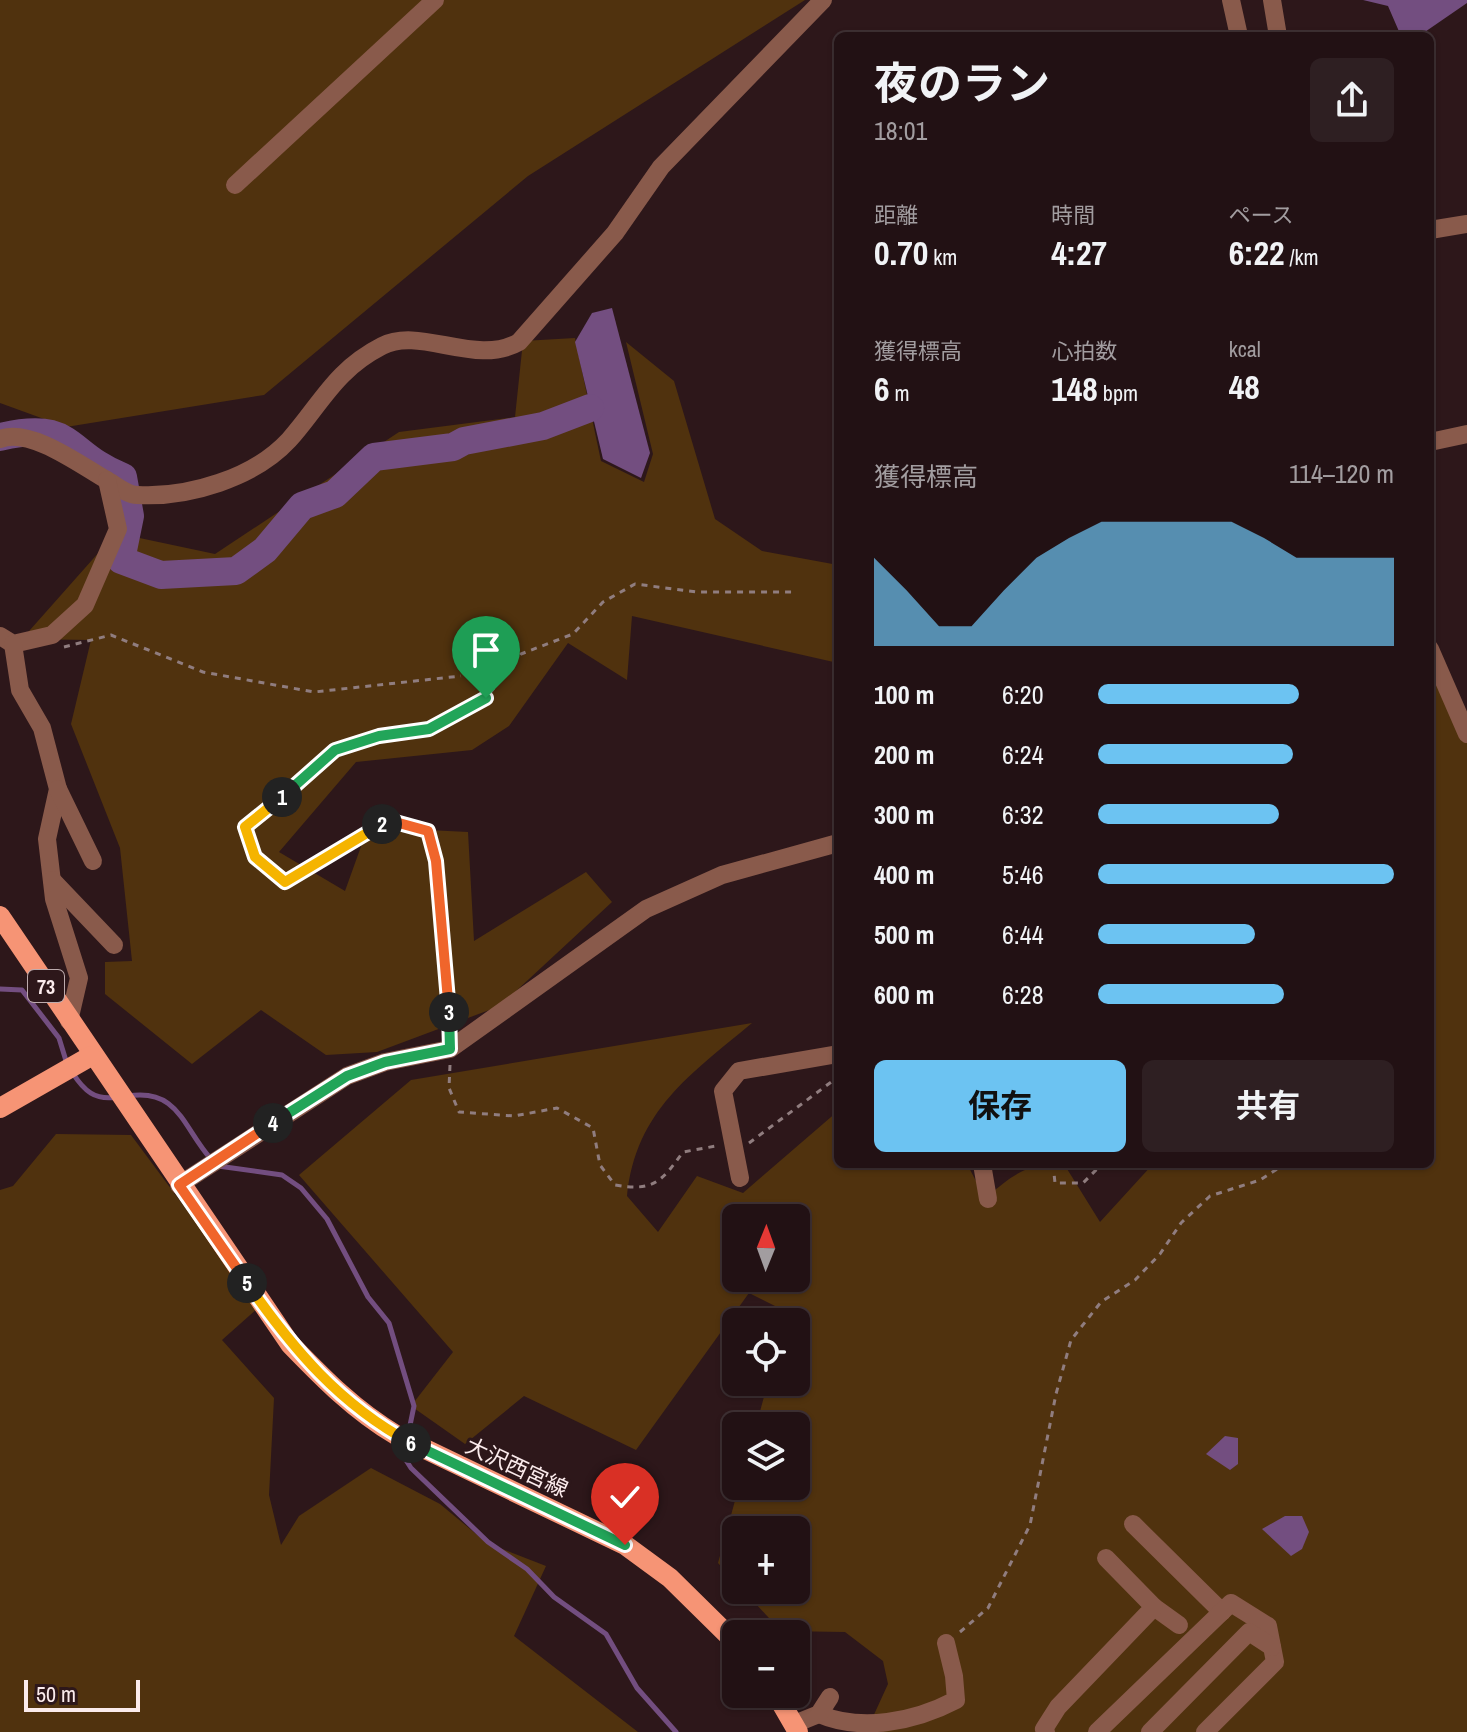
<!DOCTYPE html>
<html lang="ja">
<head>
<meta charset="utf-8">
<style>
	:root { --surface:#221114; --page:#2e1f22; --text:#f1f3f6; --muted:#a29da0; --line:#3f3134; --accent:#6cc3f2 }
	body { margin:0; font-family:"Archivo Narrow","Noto Sans JP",sans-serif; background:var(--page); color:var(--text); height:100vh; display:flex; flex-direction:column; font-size:30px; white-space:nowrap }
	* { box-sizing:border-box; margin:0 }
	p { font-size:26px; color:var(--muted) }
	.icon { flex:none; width:44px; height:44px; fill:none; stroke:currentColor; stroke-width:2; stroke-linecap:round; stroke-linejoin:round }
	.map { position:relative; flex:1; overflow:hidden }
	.drawer { position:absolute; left:834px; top:32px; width:600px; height:1136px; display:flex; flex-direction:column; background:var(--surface); border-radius:12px; box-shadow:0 2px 6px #0004,0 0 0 2px var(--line) }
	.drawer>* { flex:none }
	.needle { width:52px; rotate:1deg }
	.controls { position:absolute; left:722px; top:1204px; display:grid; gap:16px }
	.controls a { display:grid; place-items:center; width:88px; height:88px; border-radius:12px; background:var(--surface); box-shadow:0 2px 6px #0004,0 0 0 2px var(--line); font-size:40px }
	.scale { position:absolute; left:24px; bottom:20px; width:116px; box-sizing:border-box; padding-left:8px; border:4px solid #fbebec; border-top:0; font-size:22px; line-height:28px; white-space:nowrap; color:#fbebec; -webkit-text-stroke:6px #2d171a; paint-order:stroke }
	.pin { position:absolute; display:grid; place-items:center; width:68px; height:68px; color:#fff; margin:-82px -34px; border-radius:50% 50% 50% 0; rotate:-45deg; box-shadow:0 0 8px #0007 }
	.pin .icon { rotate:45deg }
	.km { position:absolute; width:40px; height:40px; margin:-20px; border-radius:50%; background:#222; color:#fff; font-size:22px; line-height:40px; text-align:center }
	.round { display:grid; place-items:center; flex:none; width:84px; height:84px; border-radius:12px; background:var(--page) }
	.head { display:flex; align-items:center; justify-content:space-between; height:136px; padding:0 40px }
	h1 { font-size:44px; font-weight:700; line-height:60px }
	.metrics { display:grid; grid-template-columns:repeat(3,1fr); gap:12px; height:136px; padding:8px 40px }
	.metrics div { display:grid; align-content:center }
	.metrics b { font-size:34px; font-weight:700 }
	.metrics small { font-size:22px; font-weight:400 }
	.metrics p { font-size:22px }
	.chart { height:224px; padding:16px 40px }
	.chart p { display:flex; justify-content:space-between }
	.chart svg { width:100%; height:144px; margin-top:8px; fill:var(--accent); opacity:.7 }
	.primary-button { display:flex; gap:16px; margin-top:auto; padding:16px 40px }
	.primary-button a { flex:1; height:92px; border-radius:12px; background:var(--accent); color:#111; font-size:32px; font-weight:700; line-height:92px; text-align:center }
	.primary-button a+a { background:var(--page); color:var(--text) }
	ul { padding:0 40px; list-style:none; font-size:26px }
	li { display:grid; grid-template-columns:128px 96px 1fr; align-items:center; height:60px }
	li i { height:20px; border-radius:10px; background:var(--accent) }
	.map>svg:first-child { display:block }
	.green { fill:#50320e; fill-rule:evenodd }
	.water { fill:#734e80 }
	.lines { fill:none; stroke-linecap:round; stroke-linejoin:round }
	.stream { stroke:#734e80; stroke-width:5 }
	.river { stroke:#734e80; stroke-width:28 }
	.path { stroke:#907d7f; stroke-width:3; stroke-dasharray:6 6; stroke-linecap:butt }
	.minor { stroke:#895a4b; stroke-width:18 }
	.major { stroke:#f69475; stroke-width:20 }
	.split-1-casing { stroke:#fff; stroke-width:16 }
	.split-2-casing { stroke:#fff; stroke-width:16 }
	.split-3-casing { stroke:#fff; stroke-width:16 }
	.split-4-casing { stroke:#fff; stroke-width:16 }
	.split-5-casing { stroke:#fff; stroke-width:16 }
	.split-6-casing { stroke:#fff; stroke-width:16 }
	.split-7-casing { stroke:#fff; stroke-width:16 }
	.split-1 { stroke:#22a559; stroke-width:10 }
	.split-2 { stroke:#f5b400; stroke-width:10 }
	.split-3 { stroke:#f0652b; stroke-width:10 }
	.split-4 { stroke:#22a559; stroke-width:10 }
	.split-5 { stroke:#f0652b; stroke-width:10 }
	.split-6 { stroke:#f5b400; stroke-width:10 }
	.split-7 { stroke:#22a559; stroke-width:10 }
	.labels { text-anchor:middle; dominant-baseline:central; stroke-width:6; stroke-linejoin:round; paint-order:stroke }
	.shield { fill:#2d171a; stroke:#bdabad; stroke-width:2 }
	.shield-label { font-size:20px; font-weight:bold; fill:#fbebec }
	.street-label { font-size:22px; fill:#fbebec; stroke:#2d171a }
</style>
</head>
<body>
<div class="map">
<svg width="1467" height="1732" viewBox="0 0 1467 1732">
	<rect width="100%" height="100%" fill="#2d171a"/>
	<g class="green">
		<path d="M0 0H805L528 176 264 395 66 427 0 403Z"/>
		<path d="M575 338 601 461 644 482 653 454 626 342 674 381 715 519 762 551 838 565V663L632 616 627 680 568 643 509 726 472 750 356 762 279 852 345 891 368 827 468 832 474 941 586 872 612 902 500 1006 377 1052 326 1055 261 1010 192 1064 105 994V962L132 961 120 848 71 724 91 640 22 639 116 533 215 554 399 432 515 417 523 341Z"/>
		<path d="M1430 673 1467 725V1732H866L888 1684 883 1661 845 1632 781 1631 743 1590H796V1530H736V1583L718 1563 739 1486H796V1426H756L768 1382H796V1322H785L787 1312 749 1293 636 1450 524 1396 465 1444 411 1406 453 1352 299 1175 411 1080 752 1023C691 1074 636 1110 627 1196L658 1232 697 1176 743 1193 838 1111V1164H967L985 1198C1015 1174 1024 1164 1064 1164L1100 1222 1153 1164H1430ZM736 1218H796V1278H736Z"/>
		<path d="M56 1134 131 1135 259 1307 222 1340 274 1398 269 1495 281 1545 299 1516 371 1468 440 1504 487 1543 546 1566 514 1636 638 1732H0V1190L13 1186Z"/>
	</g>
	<g class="water">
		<path d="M1363 0H1467V3L1419 36H1401L1388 6Z"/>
		<path d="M612 308 650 453 641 478 603 459 575 342 592 313Z"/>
		<path d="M1225 1436 1238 1438V1464L1230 1470 1206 1454Z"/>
		<path d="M1285 1516H1302L1309 1532 1302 1549 1291 1556 1262 1529Z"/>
	</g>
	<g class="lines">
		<g class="stream">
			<path d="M0 989 22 990 59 1038 67 1064"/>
			<path d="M72 1072C84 1091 95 1101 118 1097"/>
			<path d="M128 1096C179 1088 183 1128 211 1159"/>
			<path d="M218 1166 282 1175 301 1188 327 1219 368 1297 389 1323 414 1406 408 1435"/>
			<path d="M407 1445 404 1457 411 1468 488 1542 527 1569 554 1597 606 1634 637 1688 676 1732"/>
		</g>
		<path class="river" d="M0 437C75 419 64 454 123 477L130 516 121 560 161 575 236 571 265 550 302 506 335 494 374 457 453 447 464 441 543 426 590 408"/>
		<g class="path">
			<path d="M64 647 111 635 203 672 314 692 461 676"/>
			<path d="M449 1030 436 861 428 831 388 820 285 882 255 857 245 827 335 750 379 736 429 729 486 698 521 654 573 634 603 602 635 584 697 592H794"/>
			<path d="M450 1065 449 1088 459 1112 514 1116 557 1108 593 1128 600 1165 615 1185C654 1192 662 1181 683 1152L716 1146"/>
			<path d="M749 1143 838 1077"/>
			<path d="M927 1164 928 1167H965"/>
			<path d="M1053 1164 1055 1183H1083L1102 1164"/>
			<path d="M960 1632 988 1608 1030 1525 1056 1394 1071 1340 1101 1302 1135 1280 1160 1254 1181 1223 1210 1196 1260 1180 1285 1164"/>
		</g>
		<g class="minor">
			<path d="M1231 0 1239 36"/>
			<path d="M1272 0 1278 36"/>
			<path d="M235 185 435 0"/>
			<path d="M1430 230 1467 224"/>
			<path d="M0 439C31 427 83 467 110 482 118 487 128 495 137 495 188 498 254 478 289 440 321 404 335 370 382 346 420 326 476 367 519 342L615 233 661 167 823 0"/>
			<path d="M1430 442 1467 434"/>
			<path d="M0 636 13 644 52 635 85 605 118 529 107 480"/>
			<path d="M13 644 20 690 42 728 58 789 47 839 54 899 79 978 69 1021"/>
			<path d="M1430 649 1467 734"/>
			<path d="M58 789 93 861"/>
			<path d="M52 880 114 945"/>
			<path d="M982 1164 988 1199"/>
			<path d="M740 1178 723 1091 739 1071 838 1054"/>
			<path d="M179 1185 347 1076 385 1062 450 1049 646 909 722 875 838 843"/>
			<path d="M1133 1524 1222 1612"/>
			<path d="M1154 1607 1179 1625"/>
			<path d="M819 1714C861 1732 914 1722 956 1700L954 1676 946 1643"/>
			<path d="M794 1724 819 1714 830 1697"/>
			<path d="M1046 1732 1044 1729 1058 1707 1154 1607 1106 1558"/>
			<path d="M1097 1732 1231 1603 1268 1626 1275 1662 1205 1732"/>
			<path d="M1150 1732 1249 1632 1272 1647"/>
		</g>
		<g class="major">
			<path d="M0 916 290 1344C324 1379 354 1410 396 1435L625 1545 670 1578 736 1643"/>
			<path d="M0 1108 91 1056"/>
			<path d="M776 1694 798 1732"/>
		</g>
	</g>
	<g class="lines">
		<g class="split-1-casing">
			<path id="split-1" d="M282 797 335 750 379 736 429 729 486 698"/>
		</g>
		<g class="split-2-casing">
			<path id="split-2" d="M282 797 245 827 255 857 285 882 382 824"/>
		</g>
		<g class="split-3-casing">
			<path id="split-3" d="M382 824 388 820 428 831 436 861 449 1012"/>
		</g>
		<g class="split-4-casing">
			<path id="split-4" d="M273 1123 347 1076 385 1062 450 1049 449 1012"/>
		</g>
		<g class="split-5-casing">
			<path id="split-5" d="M247 1283 179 1185 273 1123"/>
		</g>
		<g class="split-6-casing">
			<path id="split-6" d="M247 1283C293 1349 339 1404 411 1443"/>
		</g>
		<g class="split-7-casing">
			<path id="split-7" d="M411 1443 625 1545"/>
		</g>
		<use href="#split-1" class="split-1"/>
		<use href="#split-2" class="split-2"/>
		<use href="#split-3" class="split-3"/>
		<use href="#split-4" class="split-4"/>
		<use href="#split-5" class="split-5"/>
		<use href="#split-6" class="split-6"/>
		<use href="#split-7" class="split-7"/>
	</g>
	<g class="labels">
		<rect class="shield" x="28" y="970" width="36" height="32" rx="6"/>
		<g class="shield-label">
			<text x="46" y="986">73</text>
		</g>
		<g class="street-label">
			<text transform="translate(517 1467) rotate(25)">大沢西宮線</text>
		</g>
	</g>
</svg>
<div class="controls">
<a><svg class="needle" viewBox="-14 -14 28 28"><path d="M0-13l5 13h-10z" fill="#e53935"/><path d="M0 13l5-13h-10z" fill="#a29da0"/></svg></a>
<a><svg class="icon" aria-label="locate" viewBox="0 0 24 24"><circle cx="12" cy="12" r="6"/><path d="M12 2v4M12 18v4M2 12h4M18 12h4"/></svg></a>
<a><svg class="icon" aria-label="layers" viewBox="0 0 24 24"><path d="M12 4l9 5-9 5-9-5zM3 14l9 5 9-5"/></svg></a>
<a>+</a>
<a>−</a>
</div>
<div class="scale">50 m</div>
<div class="pin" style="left:486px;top:698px;background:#1e9e55"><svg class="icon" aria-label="arrive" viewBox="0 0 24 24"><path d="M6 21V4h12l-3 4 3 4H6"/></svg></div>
<div class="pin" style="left:625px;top:1545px;background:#d93025"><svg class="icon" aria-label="check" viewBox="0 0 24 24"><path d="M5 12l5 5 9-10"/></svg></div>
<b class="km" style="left:282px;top:797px">1</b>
<b class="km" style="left:382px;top:824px">2</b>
<b class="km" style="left:449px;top:1012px">3</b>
<b class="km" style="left:273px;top:1123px">4</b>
<b class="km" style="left:247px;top:1283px">5</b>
<b class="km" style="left:411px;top:1443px">6</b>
<section class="drawer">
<div class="head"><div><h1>夜のラン</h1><p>18:01</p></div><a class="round"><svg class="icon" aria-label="share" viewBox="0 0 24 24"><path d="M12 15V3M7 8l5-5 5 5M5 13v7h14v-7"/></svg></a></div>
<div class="metrics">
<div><p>距離</p><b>0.70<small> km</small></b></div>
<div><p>時間</p><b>4:27</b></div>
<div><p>ペース</p><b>6:22<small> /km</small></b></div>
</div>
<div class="metrics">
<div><p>獲得標高</p><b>6<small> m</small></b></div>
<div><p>心拍数</p><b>148<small> bpm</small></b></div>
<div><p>kcal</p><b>48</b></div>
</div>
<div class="chart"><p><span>獲得標高</span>114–120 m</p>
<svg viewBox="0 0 160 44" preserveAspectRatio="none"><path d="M0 44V17L10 27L20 38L30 38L40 27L50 17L60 11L70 6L80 6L90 6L100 6L110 6L120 11L130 17L140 17L150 17L160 17V44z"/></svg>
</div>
<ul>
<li><b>100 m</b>6:20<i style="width:68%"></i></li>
<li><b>200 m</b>6:24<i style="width:66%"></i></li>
<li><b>300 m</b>6:32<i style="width:61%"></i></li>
<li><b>400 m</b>5:46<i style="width:100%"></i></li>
<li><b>500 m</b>6:44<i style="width:53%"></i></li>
<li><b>600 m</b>6:28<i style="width:63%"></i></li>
</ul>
<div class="primary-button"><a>保存</a><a>共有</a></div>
</section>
</div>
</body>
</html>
